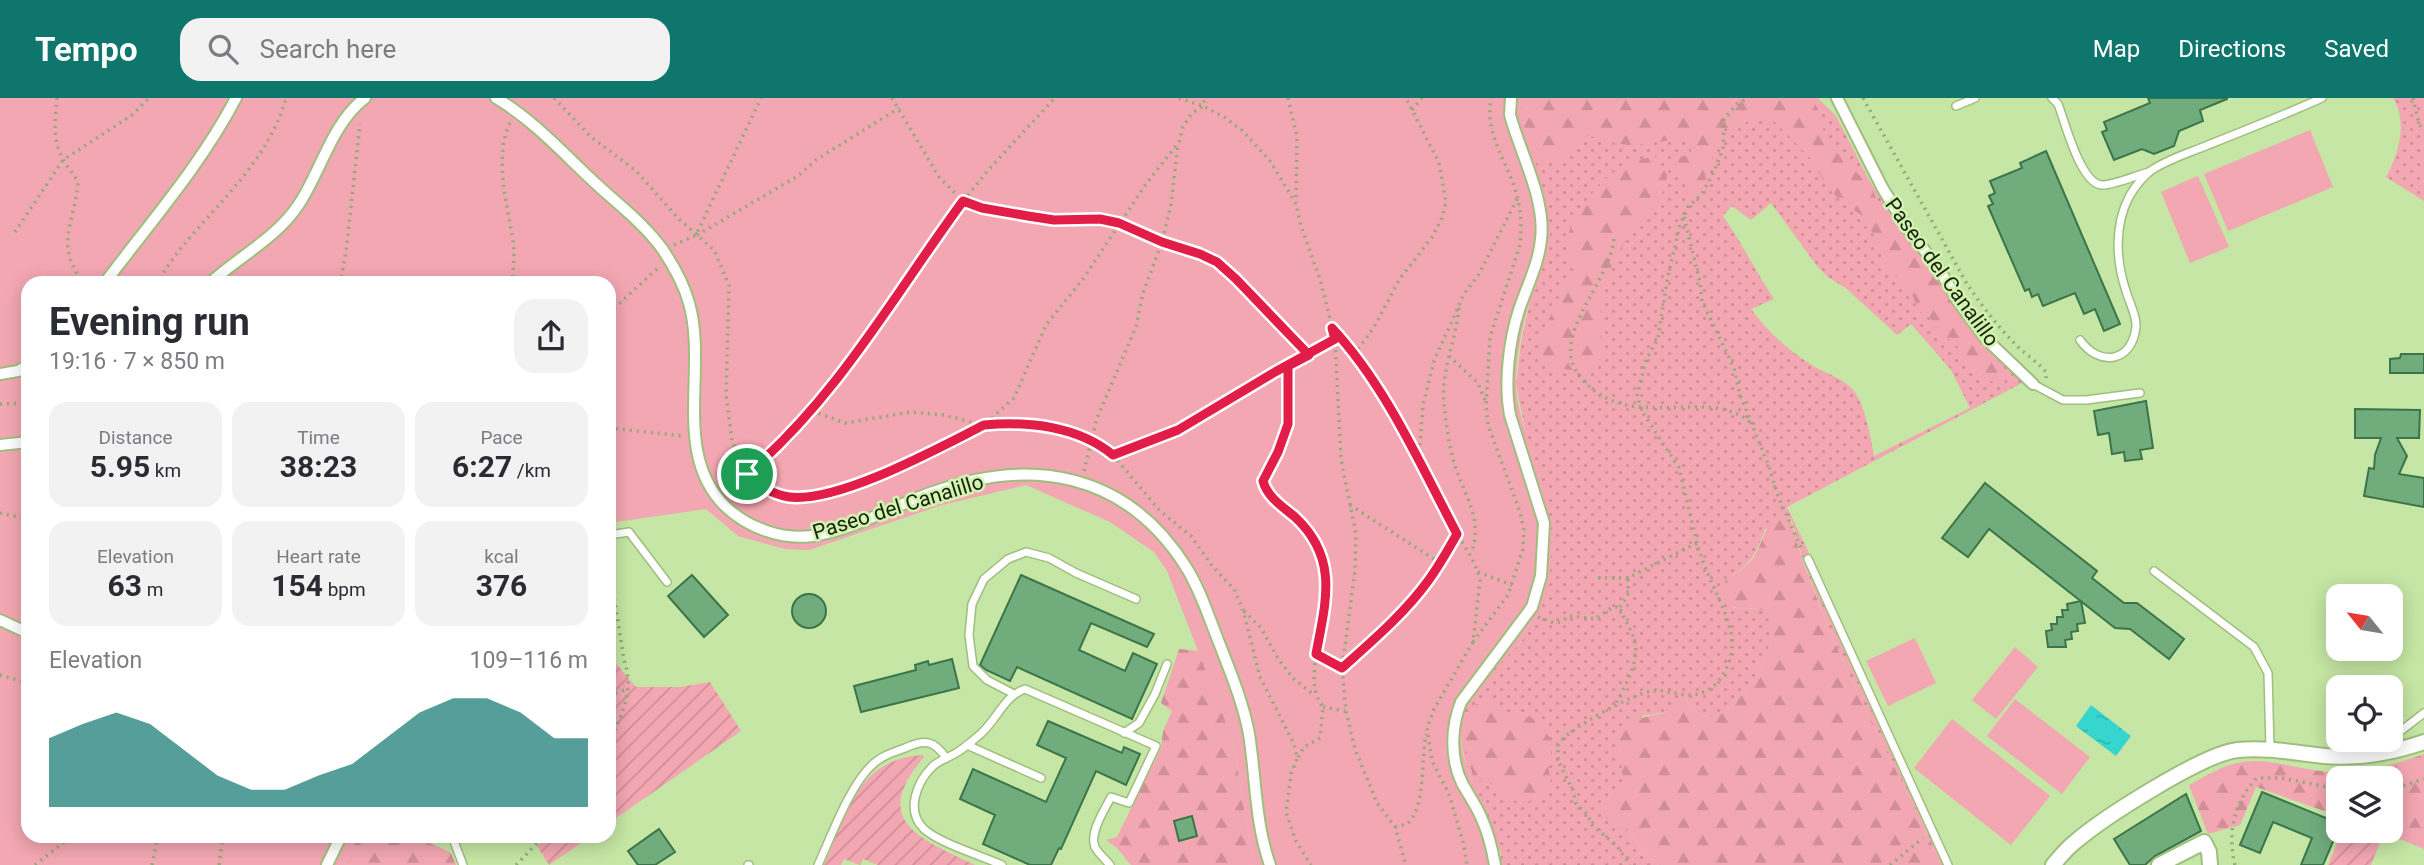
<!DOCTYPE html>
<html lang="en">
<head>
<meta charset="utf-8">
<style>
	:root { --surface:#fff; --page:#f2f2f3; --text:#2b2b33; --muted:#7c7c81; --accent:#0f766e }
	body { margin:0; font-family:Roboto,sans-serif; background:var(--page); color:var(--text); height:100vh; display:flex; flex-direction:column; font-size:26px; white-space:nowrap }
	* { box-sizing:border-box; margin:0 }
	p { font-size:23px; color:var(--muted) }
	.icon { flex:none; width:38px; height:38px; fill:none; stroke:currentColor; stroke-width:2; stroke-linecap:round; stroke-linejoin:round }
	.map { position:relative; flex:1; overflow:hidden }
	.side { position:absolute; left:21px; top:178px; width:595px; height:567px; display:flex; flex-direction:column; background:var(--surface); border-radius:21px; box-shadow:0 4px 18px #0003 }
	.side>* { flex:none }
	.needle { width:46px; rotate:300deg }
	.fabs { position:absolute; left:2326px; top:486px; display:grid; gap:14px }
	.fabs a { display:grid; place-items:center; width:77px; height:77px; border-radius:14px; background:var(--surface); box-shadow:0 4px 18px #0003; font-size:35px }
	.pin { position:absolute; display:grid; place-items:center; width:60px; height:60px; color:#fff; margin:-30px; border:4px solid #fff; border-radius:50%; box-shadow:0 2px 7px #0007 }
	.round { display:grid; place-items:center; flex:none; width:74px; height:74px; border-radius:21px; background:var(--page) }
	.head { display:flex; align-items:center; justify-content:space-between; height:119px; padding:0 28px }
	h1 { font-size:38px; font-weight:700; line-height:52px }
	.figures { display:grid; grid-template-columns:repeat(3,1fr); gap:10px; height:119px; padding:7px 28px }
	.figures div { display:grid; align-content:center; border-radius:18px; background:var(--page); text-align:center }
	.figures b { font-size:30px; font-weight:700 }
	.figures small { font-size:19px; font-weight:400 }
	.figures p { font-size:19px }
	.chart { height:196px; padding:14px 28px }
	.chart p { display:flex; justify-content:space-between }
	.chart svg { width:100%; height:126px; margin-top:7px; fill:var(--accent); opacity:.7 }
	header { display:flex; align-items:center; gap:42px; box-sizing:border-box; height:98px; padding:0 35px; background:var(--accent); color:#fff }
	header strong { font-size:33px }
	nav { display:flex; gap:38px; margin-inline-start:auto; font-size:24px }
	.search { width:490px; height:63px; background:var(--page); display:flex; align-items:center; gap:18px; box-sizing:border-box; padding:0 24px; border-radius:21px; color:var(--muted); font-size:26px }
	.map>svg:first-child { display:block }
	.grass { fill:url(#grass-dots); fill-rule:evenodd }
	.forest { fill:url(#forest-firs) }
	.park { fill:#f3a7b2 }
	.garden { fill:url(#garden-furrows) }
	.water { fill:url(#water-ripples) }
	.building { fill:#71ac7d; stroke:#3b7549; stroke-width:2 }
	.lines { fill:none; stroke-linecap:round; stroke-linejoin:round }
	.service-casing { stroke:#9fbe7e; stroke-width:10 }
	.pedestrian-casing { stroke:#9fbe7e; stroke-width:14 }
	.minor-casing { stroke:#9fbe7e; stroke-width:18 }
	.path { stroke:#91ab76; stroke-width:3.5; stroke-dasharray:2 5; stroke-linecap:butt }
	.service { stroke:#fff; stroke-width:7 }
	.pedestrian { stroke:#fff; stroke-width:10 }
	.minor { stroke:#fff; stroke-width:14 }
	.route-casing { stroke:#fff; stroke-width:14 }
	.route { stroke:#e11d48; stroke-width:9 }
	.labels { text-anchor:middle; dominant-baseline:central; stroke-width:5; stroke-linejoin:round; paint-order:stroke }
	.street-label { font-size:21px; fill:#18230a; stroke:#d2f3b1 }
</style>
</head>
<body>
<header>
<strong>Tempo</strong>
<div class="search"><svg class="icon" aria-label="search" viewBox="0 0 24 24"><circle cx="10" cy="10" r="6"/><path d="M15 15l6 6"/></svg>Search here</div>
<nav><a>Map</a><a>Directions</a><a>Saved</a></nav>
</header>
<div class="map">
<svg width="2424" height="767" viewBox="0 0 2424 767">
	<defs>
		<pattern id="grass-dots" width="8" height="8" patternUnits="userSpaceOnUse" patternTransform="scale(1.75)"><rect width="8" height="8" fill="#f3a7b2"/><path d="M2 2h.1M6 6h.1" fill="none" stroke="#d08f98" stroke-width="1.8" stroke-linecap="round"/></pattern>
		<pattern id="forest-firs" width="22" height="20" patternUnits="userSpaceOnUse" patternTransform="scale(1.75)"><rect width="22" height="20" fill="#f3a7b2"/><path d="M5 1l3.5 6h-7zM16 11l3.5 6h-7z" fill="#d08f98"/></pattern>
		<pattern id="garden-furrows" width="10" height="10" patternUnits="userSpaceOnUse" patternTransform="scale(1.75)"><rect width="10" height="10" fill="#f3a7b2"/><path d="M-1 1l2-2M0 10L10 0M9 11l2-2" fill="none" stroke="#d08f98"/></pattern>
		<pattern id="water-ripples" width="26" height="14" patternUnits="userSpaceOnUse" patternTransform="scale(1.75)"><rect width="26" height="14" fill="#36d6ce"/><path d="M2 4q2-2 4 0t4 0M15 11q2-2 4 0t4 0" fill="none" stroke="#2fb7b0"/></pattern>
	</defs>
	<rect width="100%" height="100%" fill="#c5e6a4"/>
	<g class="grass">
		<path d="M1521 0H1818L1836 18 1868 80 1891 117 1919 152 1971 229 1983 245 2024 284 1787 409 1810 457 1803 461 1945 767H1942C1889 653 1823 542 1791 420L1765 431C1755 459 1751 466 1726 481L1734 510 1760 511C1766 518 1773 524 1772 534 1771 558 1737 617 1711 619 1699 620 1692 609 1685 601L1668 614 1642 618 1619 653 1623 669V690L1608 701 1614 726 1625 728 1641 750 1658 767H1501V755C1488 722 1457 659 1461 626 1465 597 1501 563 1522 544L1541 380 1526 337 1516 286 1521 245 1530 202 1546 159 1550 135 1536 66 1521 21ZM1771 105 1817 168 1828 179 1847 191 1897 237 1911 226 1951 272 1970 310 1874 358C1870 337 1867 315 1856 296 1847 281 1824 275 1810 266 1787 251 1767 233 1751 211L1774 201C1756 174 1742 145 1723 118L1732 108 1751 122Z"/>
		<path d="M2393 0H2424V103L2386 79C2399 56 2408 24 2393 0Z"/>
	</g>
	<g class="forest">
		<path d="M1522 0H1815L1818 23 1838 56 1867 85 1892 125 1921 156 1964 224 2004 270 2005 286 1999 287 1991 283 1966 264 1961 252 1935 230 1931 221 1919 213 1910 192 1897 180 1885 164 1879 145 1860 116 1841 104 1824 83 1811 61 1770 19 1757 18 1745 25 1723 31 1701 89 1694 97 1686 95 1684 81 1675 65 1680 59 1690 56 1692 49 1684 41C1663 42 1641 49 1621 46 1606 44 1597 37 1582 38 1567 55 1560 71 1536 62 1528 43 1519 21 1522 0Z"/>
		<path d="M1657 59 1667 77 1664 92 1650 118 1624 145 1612 169 1600 206 1603 261 1588 273 1548 270 1538 256C1546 225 1559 197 1575 169 1572 162 1567 155 1567 148 1567 119 1601 80 1626 66 1635 61 1647 60 1657 59Z"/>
		<path d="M1786 416 1790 420C1823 541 1889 653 1942 767H1658L1641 750 1625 728 1614 726 1604 719C1601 703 1612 698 1623 689 1623 671 1619 656 1618 638 1634 617 1645 620 1668 614L1677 601H1685C1692 609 1699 620 1711 619 1737 617 1771 558 1772 534 1772 524 1766 518 1760 511 1740 509 1730 515 1721 494L1726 481C1737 474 1750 468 1756 455 1767 435 1762 427 1786 416Z"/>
		<path d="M1179 551 1199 553 1233 643 1252 759 1256 767H1131L1117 750 1106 742 1117 739 1161 650 1163 633 1172 613 1161 605Z"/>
		<path d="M1480 602 1489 604 1500 615 1535 621 1553 644 1548 669 1551 682 1540 697 1523 707 1503 696 1496 687 1480 683 1473 677 1466 653 1464 628 1470 613Z"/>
		<path d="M2424 656V751L2380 733H2390V681H2338V718L2256 689 2240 727 2208 736 2189 687C2203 680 2218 670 2233 666 2259 658 2287 668 2313 672 2350 678 2389 669 2424 656Z"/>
		<path d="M358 738C396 739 417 736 451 755L456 767H344Z"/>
	</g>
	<g class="park">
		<path d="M0 0H1521C1520 24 1530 43 1536 66 1542 86 1549 114 1550 134 1551 156 1538 179 1531 199 1523 223 1515 263 1516 288 1518 320 1532 349 1541 380 1549 406 1553 435 1551 463 1550 490 1538 526 1519 546 1500 567 1465 595 1461 626 1455 673 1499 719 1501 767H1256L1252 760 1233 643 1167 473 1154 454 1110 424 1026 387 942 407 809 452 785 451 738 438 706 411 609 425V186H28V738L358 739 344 767H0Z"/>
		<path d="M2310 32 2333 89 2228 133 2204 76Z"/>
		<path d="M2198 78 2229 149 2190 165 2161 94Z"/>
		<path d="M1915 540 1936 585 1888 608 1866 563Z"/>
		<path d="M2015 549 2038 569 1996 621 1972 602Z"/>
		<path d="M2015 601 2090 659 2062 696 1987 638Z"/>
		<path d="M1952 621 2050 698 2011 747 1914 670Z"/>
	</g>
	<g class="garden">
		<path d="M614 563 636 589H680L710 584 741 633 609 725V564Z"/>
		<path d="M922 657 924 659C869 723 920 741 975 767H878L863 761 860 767 844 761 841 767H824C847 716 856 662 922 657Z"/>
		<path d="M2342 733H2361L2381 742 2371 767H2328Z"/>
		<path d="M543 739V738L590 739 549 767 537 748 544 741Z"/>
	</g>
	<path class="water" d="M2091 607 2131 638 2116 658 2076 628Z"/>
	<g class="building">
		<path d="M2148 0H2227V1L2200 12 2203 23 2179 33 2174 48 2154 56 2142 51 2114 62 2102 34 2107 32 2104 24 2150 5Z"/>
		<path d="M2046 53 2120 226 2104 233 2095 211 2084 216 2075 195 2043 208 2038 196 2032 199 2029 191 2025 193 1988 108 1993 106 1989 98 1995 95 1990 83 2022 70 2020 65Z"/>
		<path d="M2401 256H2424V275H2390V261L2400 260Z"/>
		<path d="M2146 303 2153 350 2140 352 2142 361 2125 363 2124 354 2112 356 2109 335 2098 337 2094 313Z"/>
		<path d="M2355 311 2420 312 2419 340H2397L2407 358 2399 376 2424 380V409L2364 398 2369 370 2374 371 2375 357 2381 340H2355Z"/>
		<path d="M1985 385 2097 473 2092 480 2124 505H2137L2184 541 2169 561 2130 531 2115 530 1989 431 1968 459 1942 440Z"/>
		<path d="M692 477 728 517 704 539 668 498Z"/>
		<path d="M1021 477 1154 536 1147 549 1091 525 1079 552 1125 573 1133 555 1157 566 1132 621 1017 569 1010 583 986 572 980 567Z"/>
		<circle cx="809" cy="513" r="17"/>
		<path d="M2081 503 2085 525 2077 526 2078 533 2071 534 2072 541 2065 542 2066 549H2048L2046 533 2052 532 2051 526H2057V519H2063L2062 512H2068L2067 506Z"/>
		<path d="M952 561 959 590 861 614 854 588 916 572 915 567 928 563 929 567Z"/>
		<path d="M1048 623 1122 655 1124 649 1140 656 1126 687 1096 673 1061 751 1059 750 1051 767H1030L983 746 995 717 960 701 973 671 1046 704 1066 660 1037 647Z"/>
		<path d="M2262 694 2338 725V732L2323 767H2301L2312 740 2273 724 2260 755 2240 747Z"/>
		<path d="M2186 696 2201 733 2155 758 2145 767H2130L2114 741Z"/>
		<path d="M1192 718 1197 738 1179 743 1174 723Z"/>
		<path d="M659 731 675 754 655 767H638L628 753Z"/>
	</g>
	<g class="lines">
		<g class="service-casing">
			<g id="service">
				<path d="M2052 0 2058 6C2065 24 2080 84 2101 87 2112 88 2137 77 2149 74"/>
				<path d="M1956 8 1975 0"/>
				<path d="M2080 242C2099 269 2132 265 2136 229 2137 218 2129 204 2126 193 2116 163 2114 128 2129 99 2134 90 2141 81 2149 74 2165 62 2189 55 2208 47 2246 32 2284 17 2322 0"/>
				<path d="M2033 286 2063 302H2086L2140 295"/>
				<path d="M609 437 629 434 667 484"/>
				<path d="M1808 461 1948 767"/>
				<path d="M2154 473 2254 549 2268 575 2270 651"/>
				<path d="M1012 595 987 582 973 568 969 537 972 506 984 481 1008 461 1026 454 1049 460 1076 475 1136 501"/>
				<path d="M1124 635 1139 625 1155 596 1167 566"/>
				<path d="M967 647 1041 680"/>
				<path d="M2400 652 2398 635 2424 615"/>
				<path d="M452 738 463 767"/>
				<path d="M748 767H749"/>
				<path d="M818 767C831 739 850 687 872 667 881 658 894 654 905 650 925 641 934 642 946 660"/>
				<path d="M1002 767C982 758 939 745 924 731 905 713 917 684 932 669 939 662 948 660 956 655 963 651 970 645 977 639 996 625 1003 598 1025 591L1156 648 1129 705 1111 699C1105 711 1089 735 1095 749 1098 755 1105 761 1110 767"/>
			</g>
		</g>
		<g class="pedestrian-casing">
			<g id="pedestrian">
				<path d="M496 0C532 21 562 54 592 82 615 104 644 125 663 152 673 167 684 187 689 205 708 271 671 356 726 409 748 430 782 442 812 438 853 432 892 409 930 395 1031 358 1126 374 1186 469 1200 491 1208 517 1218 542 1230 573 1243 604 1249 636 1256 680 1255 725 1270 767"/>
				<path d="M1837 0 1883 91 1908 131 1939 171 1958 203 1986 241 2033 286"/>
				<path d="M104 186C149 126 201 67 236 0"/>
				<path d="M209 186C238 159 277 140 299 106 321 73 332 25 365 0"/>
				<path d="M0 276 18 273 28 267"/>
				<path d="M0 347 28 344"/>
				<path d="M0 522 28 535"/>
				<path d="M327 767 341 738"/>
				<path d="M1495 767C1492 750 1488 734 1481 719 1476 707 1468 696 1462 685 1450 660 1451 629 1461 604L1532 509 1541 478 1544 425 1510 317C1504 285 1509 243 1519 212 1527 188 1539 165 1541 141 1546 102 1520 54 1510 17L1511 0"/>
			</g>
		</g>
		<g class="minor-casing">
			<g id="minor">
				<path d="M2053 767C2060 759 2067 750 2075 744 2103 720 2204 655 2238 652 2266 649 2296 655 2324 658 2358 661 2392 655 2424 644"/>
				<path d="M2159 767 2204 744 2209 754 2210 767"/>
			</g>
		</g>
		<g class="path">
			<path d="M57 0C55 21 52 42 63 61 67 70 74 75 78 85 74 127 54 147 84 186"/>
			<path d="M554 0 591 39 636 73 679 121 714 152 729 187 726 297 732 343 747 376 755 384 787 399H806L831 394 856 387 984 327 1014 300 1046 227 1083 181 1146 86 1179 44 1183 29 1192 15 1203 8 1205 0"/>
			<path d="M892 0 939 79 963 103 982 110 1028 119 1054 122 1099 121 1119 125 1162 144 1200 156 1217 164 1236 181 1309 257"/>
			<path d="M1179 0 1203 8 1224 19 1243 33 1270 63 1296 106 1301 128 1320 181 1335 241 1341 361 1356 436 1355 473 1342 570 1346 613 1355 651 1377 705 1395 729 1406 767"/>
			<path d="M1288 0 1297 39 1296 103"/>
			<path d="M1863 0 1967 186C1982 208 1998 229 2017 248 2026 257 2038 264 2046 274V280"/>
			<path d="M2413 0 2419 26 2424 32"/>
			<path d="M1412 12 1422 0"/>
			<path d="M510 25C492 63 510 112 514 152 514 163 513 174 512 186"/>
			<path d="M1684 119 1700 184 1702 203 1734 270 1740 297 1768 366 1778 398 1801 450"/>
			<path d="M15 134 63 62 132 17 149 0"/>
			<path d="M697 137 798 78 816 62 899 10"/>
			<path d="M1614 141C1609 181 1566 222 1571 259 1573 270 1579 279 1587 286 1634 334 1711 287 1752 326"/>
			<path d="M674 147 696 137 761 0"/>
			<path d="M156 186C164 174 172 161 181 150 220 103 269 61 286 0"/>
			<path d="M340 186 346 154 360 26"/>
			<path d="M1459 210C1456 242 1441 272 1444 305 1446 325 1449 349 1455 368 1465 398 1484 424 1471 455"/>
			<path d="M609 215 658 170"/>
			<path d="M1335 233 1355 255 1373 231 1399 182 1432 139 1442 120 1446 104 1439 65 1406 0"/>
			<path d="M1355 255C1389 310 1421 367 1451 425 1461 445 1475 460 1480 482L1473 544 1434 611 1427 630 1432 663 1449 696 1463 744 1467 767"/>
			<path d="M1449 258 1478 285 1485 302"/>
			<path d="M1288 268V325L1278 354 1263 383C1267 400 1283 409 1295 419 1340 460 1326 504 1316 556L1342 570C1392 525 1424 495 1457 436"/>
			<path d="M0 306 28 305"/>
			<path d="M812 313 845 325 911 314 943 317 984 327 1029 326 1079 336 1113 357 1178 332 1275 274 1335 241"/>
			<path d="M609 330 683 338"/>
			<path d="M1113 357 1160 413 1191 438 1213 469 1234 491 1243 512 1260 579 1294 646 1297 661 1291 676 1286 714 1296 743 1311 767"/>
			<path d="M1419 361 1423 307 1434 263 1464 196 1479 176 1517 101"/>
			<path d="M1084 373 1097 320 1136 229 1143 195 1162 144 1171 107 1178 46"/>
			<path d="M747 376 775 352 825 299 963 103 990 70 1055 0"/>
			<path d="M1350 407 1440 465"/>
			<path d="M0 415 28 421"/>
			<path d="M1697 445 1679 370 1643 315 1637 298 1646 262 1658 240 1668 178 1680 127 1688 109 1702 96 1715 71 1723 51 1724 21 1737 6 1749 0"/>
			<path d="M609 466 624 562C635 592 621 618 609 646"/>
			<path d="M1478 474 1512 487"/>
			<path d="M1598 480H1628L1697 445C1705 476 1724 505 1731 535 1736 560 1722 593 1693 597 1679 598 1665 591 1651 593 1631 597 1570 630 1558 646V663L1573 692 1576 706 1587 716 1592 727 1617 748 1630 767"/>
			<path d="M1620 509 1628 496V480"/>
			<path d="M1244 513 1261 530 1279 562 1293 580 1315 598"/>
			<path d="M1538 519 1554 525 1560 524 1570 518 1595 521 1613 509H1620C1623 522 1633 532 1635 545 1639 566 1624 590 1614 608"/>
			<path d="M1473 544 1508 497 1523 451 1524 432 1520 414 1488 327 1486 308 1490 239 1520 147C1522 128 1521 107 1514 88 1503 58 1485 33 1491 0"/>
			<path d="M0 577 28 585"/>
			<path d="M609 598 629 590"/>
			<path d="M1323 609 1345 613"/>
			<path d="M1298 659 1304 649 1320 640 1323 609C1311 593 1314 575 1316 556"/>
			<path d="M2390 692 2424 681"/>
			<path d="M1395 729 1407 726C1426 710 1421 660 1426 636"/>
			<path d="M35 767 72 738"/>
			<path d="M152 767 158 738"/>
			<path d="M219 767 223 738"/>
			<path d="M516 767 544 738"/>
			<path d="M1890 767 1923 740"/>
			<path d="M2235 767C2227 736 2234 703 2257 680H2281L2338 691"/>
		</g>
		<use href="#service" class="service"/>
		<use href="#pedestrian" class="pedestrian"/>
		<use href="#minor" class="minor"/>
	</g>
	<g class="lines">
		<g class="route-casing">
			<path id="route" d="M747 376C757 387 774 397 789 399 839 405 938 350 984 327 1028 323 1078 328 1113 357L1178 332 1275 274 1335 241 1332 230C1386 288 1420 366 1457 436 1448 452 1439 468 1428 483 1404 516 1372 543 1342 570L1316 556C1326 503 1339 460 1295 419 1283 409 1267 399 1263 383L1278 354 1288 326V268L1309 257 1236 181 1217 164 1200 156 1162 144 1119 125 1100 121 1054 122 1028 118 982 110 963 103C894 197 837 300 747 376"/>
		</g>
		<use href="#route" class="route"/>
	</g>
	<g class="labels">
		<g class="street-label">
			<text transform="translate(1942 174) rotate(54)">Paseo del Canalillo</text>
			<text transform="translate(898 409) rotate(-17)">Paseo del Canalillo</text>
		</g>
	</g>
</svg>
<div class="fabs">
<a><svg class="needle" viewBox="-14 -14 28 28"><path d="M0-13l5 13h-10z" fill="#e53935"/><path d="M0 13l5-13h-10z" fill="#7c7c81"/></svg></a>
<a><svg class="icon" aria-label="locate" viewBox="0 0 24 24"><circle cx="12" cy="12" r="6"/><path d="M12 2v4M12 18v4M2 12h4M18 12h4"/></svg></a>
<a><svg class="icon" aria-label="layers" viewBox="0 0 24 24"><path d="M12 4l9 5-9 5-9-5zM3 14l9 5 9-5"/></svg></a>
</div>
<div class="pin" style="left:747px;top:376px;background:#1e9e55"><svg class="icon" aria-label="arrive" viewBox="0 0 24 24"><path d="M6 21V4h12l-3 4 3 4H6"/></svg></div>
<section class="side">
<div class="head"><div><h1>Evening run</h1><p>19:16 · 7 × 850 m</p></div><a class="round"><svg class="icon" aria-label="share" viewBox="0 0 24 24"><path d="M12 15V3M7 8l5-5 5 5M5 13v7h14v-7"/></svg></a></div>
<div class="figures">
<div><p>Distance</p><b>5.95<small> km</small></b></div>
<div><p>Time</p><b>38:23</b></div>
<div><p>Pace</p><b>6:27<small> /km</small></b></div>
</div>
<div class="figures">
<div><p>Elevation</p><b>63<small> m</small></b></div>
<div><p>Heart rate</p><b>154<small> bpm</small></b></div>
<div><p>kcal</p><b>376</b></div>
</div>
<div class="chart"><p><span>Elevation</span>109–116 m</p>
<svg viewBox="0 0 160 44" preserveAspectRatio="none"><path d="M0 44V20L10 15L20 11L30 15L40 24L50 33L60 38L70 38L80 33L90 29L100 20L110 11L120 6L130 6L140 11L150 20L160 20V44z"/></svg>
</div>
</section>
</div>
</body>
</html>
